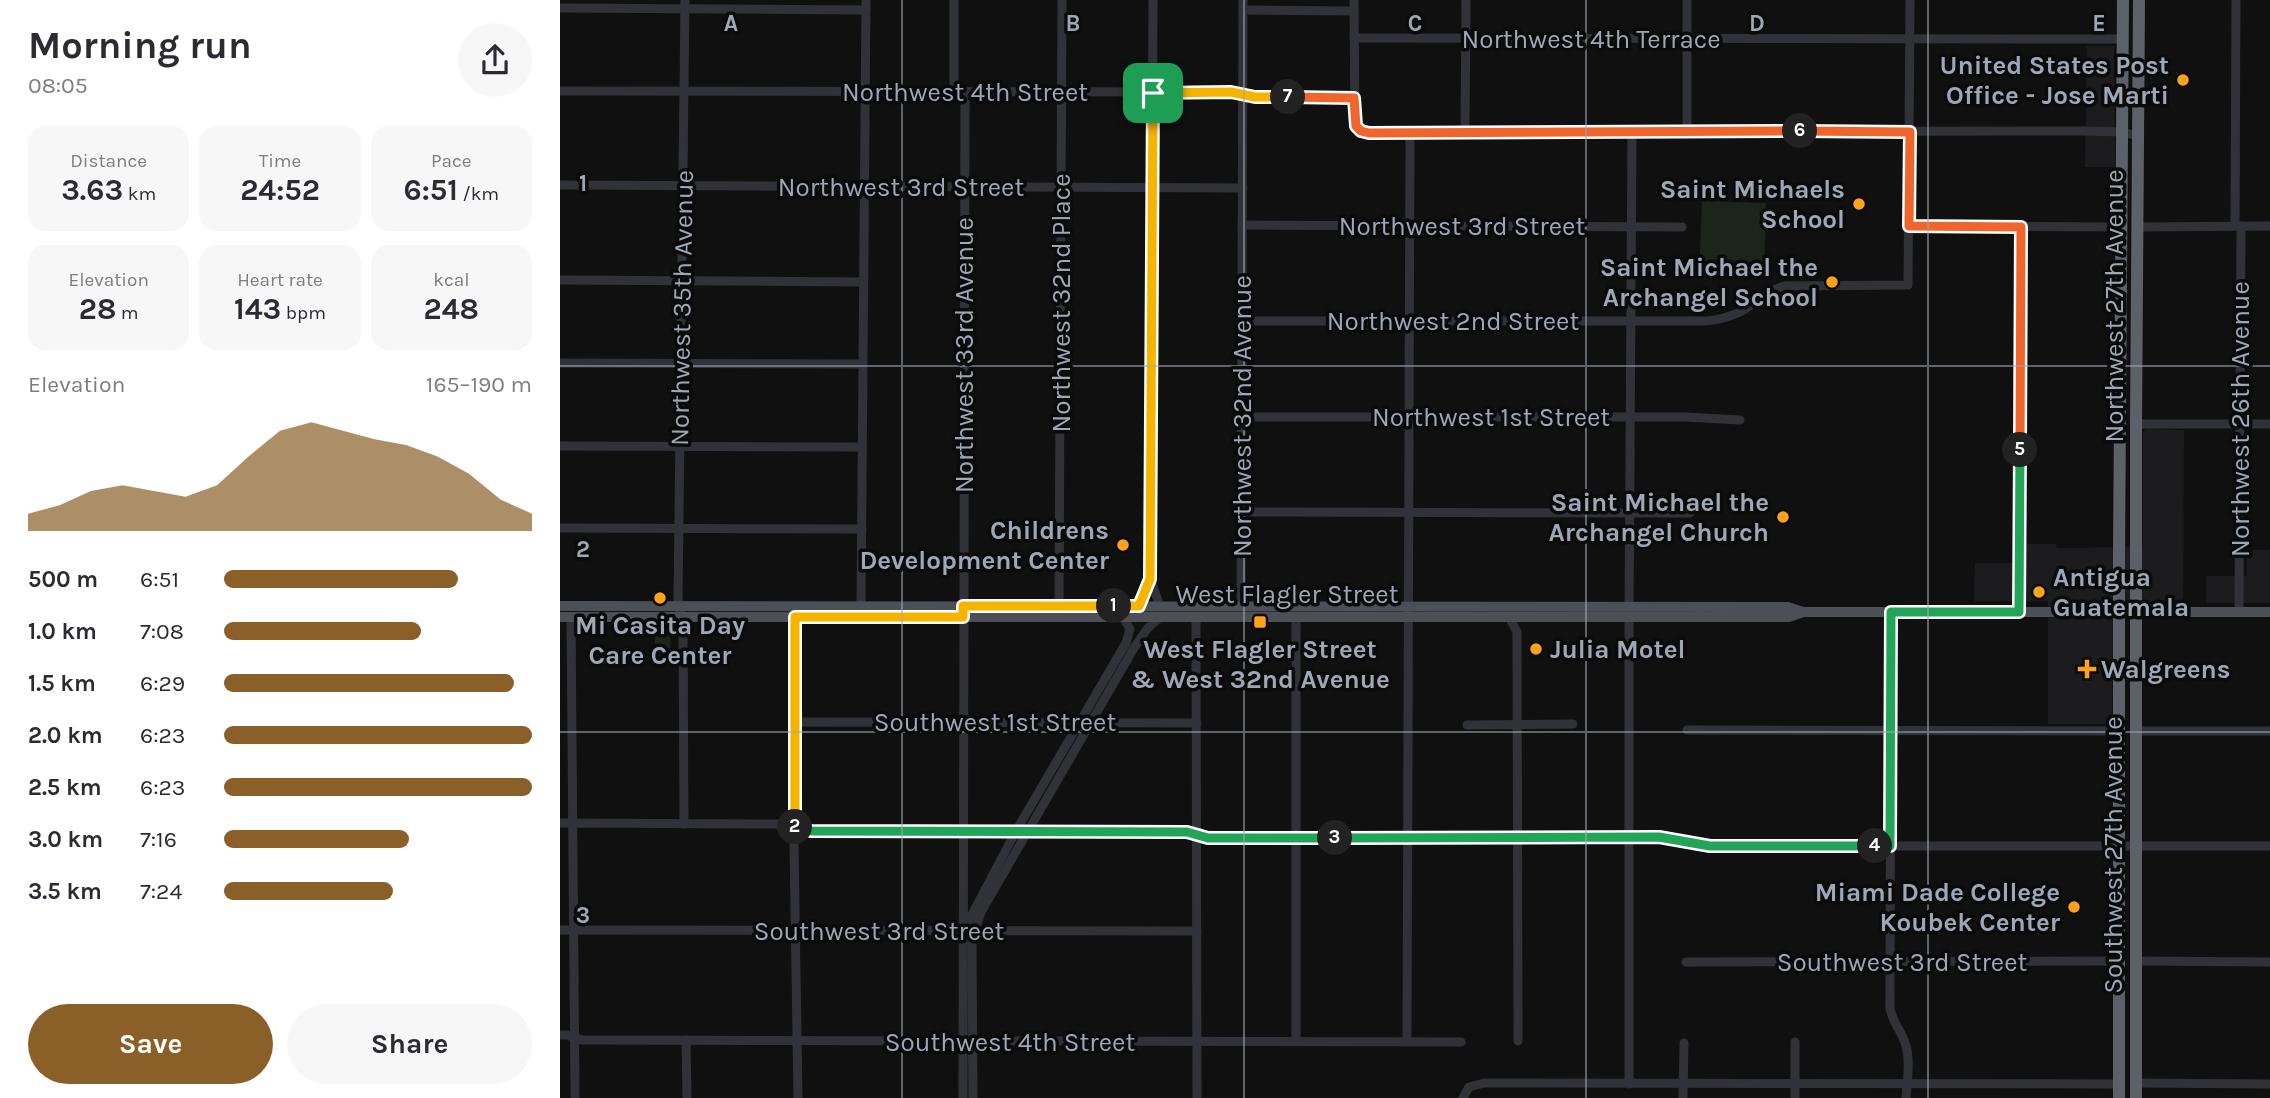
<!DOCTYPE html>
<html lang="en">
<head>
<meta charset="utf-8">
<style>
	:root { --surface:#fff; --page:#f7f7f7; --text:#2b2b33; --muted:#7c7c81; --accent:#8a6028 }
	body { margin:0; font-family:Karla,sans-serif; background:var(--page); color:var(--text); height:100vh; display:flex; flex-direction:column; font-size:26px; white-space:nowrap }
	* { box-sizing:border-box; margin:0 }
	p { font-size:23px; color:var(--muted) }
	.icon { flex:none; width:38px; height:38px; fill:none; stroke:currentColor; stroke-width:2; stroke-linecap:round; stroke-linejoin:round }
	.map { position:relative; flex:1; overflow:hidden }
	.panel { display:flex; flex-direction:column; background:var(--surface); width:560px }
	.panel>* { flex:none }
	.pin { position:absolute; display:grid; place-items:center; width:60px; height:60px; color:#fff; margin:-30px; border-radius:14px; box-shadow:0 4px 10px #0006 }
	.km { position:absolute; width:35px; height:35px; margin:-18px; border-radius:50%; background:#222; color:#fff; font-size:19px; line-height:35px; text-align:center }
	.round { display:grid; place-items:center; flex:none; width:74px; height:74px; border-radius:37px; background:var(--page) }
	.headline { display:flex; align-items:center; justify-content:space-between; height:119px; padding:0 28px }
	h1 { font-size:38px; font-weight:700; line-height:52px }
	.figures { display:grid; grid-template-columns:repeat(3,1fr); gap:10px; height:119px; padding:7px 28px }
	.figures div { display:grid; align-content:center; border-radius:18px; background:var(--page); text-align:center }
	.figures b { font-size:30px; font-weight:700 }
	.figures small { font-size:19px; font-weight:400 }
	.figures p { font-size:19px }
	.chart { height:196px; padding:14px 28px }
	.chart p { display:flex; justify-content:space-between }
	.chart svg { width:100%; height:126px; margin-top:7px; fill:var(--accent); opacity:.7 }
	.primary-button { display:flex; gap:14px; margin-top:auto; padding:14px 28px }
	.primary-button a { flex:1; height:80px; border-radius:42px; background:var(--accent); color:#fff; font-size:28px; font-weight:700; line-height:80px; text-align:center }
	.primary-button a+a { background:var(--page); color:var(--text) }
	ul { padding:0 28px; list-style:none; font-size:23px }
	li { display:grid; grid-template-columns:112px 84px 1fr; align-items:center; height:52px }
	li i { height:18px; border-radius:9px; background:var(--accent) }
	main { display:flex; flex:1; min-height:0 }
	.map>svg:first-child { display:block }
	.built { fill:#1c1c1e }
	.pitch { fill:#1c241c }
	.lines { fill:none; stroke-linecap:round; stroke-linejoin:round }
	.minor { stroke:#313237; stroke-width:9 }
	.major { stroke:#4c4f56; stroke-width:10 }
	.highway { stroke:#5c6068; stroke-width:12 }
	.split-1-casing { stroke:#fff; stroke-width:14 }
	.split-2-casing { stroke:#fff; stroke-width:14 }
	.split-3-casing { stroke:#fff; stroke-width:14 }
	.split-4-casing { stroke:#fff; stroke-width:14 }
	.split-5-casing { stroke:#fff; stroke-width:14 }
	.split-6-casing { stroke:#fff; stroke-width:14 }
	.split-7-casing { stroke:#fff; stroke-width:14 }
	.split-8-casing { stroke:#fff; stroke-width:14 }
	.split-1 { stroke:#f5b400; stroke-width:9 }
	.split-2 { stroke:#f5b400; stroke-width:9 }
	.split-3 { stroke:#22a559; stroke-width:9 }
	.split-4 { stroke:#22a559; stroke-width:9 }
	.split-5 { stroke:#22a559; stroke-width:9 }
	.split-6 { stroke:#f0652b; stroke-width:9 }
	.split-7 { stroke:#f0652b; stroke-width:9 }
	.split-8 { stroke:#f5b400; stroke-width:9 }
	.grid { fill:none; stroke:#a0a7b4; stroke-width:2; stroke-opacity:0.55 }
	.poi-dot { fill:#ffa11a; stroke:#0b0b0c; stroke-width:2.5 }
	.labels { text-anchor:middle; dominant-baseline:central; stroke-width:7; stroke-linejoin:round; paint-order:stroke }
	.street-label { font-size:26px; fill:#a0a7b4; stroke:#0b0b0c }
	.poi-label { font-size:26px; font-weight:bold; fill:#a0a7b4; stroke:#0b0b0c; text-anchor:end }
	.grid-label { font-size:23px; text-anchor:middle; font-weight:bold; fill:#a0a7b4; stroke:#0b0b0c; stroke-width:7; stroke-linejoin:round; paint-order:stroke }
</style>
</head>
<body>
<main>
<section class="panel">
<div class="headline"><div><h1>Morning run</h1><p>08:05</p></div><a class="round"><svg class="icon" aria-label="share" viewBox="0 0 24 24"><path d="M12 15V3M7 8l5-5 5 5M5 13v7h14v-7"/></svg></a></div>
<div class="figures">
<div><p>Distance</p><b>3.63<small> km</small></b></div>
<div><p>Time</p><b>24:52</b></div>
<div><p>Pace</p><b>6:51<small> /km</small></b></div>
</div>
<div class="figures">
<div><p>Elevation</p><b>28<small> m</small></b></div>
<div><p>Heart rate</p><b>143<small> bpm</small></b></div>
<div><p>kcal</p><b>248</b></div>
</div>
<div class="chart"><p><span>Elevation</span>165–190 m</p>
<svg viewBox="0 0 160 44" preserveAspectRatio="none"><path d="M0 44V38L10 35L20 30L30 28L40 30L50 32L60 28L70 18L80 9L90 6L100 9L110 12L120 14L130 18L140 24L150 33L160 38V44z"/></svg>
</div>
<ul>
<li><b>500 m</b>6:51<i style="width:76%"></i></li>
<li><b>1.0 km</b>7:08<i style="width:64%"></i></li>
<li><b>1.5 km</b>6:29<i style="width:94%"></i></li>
<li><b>2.0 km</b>6:23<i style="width:100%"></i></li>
<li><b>2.5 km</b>6:23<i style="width:100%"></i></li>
<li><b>3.0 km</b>7:16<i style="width:60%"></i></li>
<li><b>3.5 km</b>7:24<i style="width:55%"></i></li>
</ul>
<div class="primary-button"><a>Save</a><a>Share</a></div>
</section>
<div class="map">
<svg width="1710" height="1098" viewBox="0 0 1710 1098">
	<rect width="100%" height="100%" fill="#101011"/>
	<g class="built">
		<path d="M1527 46H1554L1555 167H1525Z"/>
		<path d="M1586 429 1624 430 1623 602H1553L1552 724H1488V601H1414L1415 563H1466V544H1496L1497 548 1583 547V432Z"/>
		<path d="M1687 550H1710V603H1646V576H1687Z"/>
	</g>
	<g class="pitch">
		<path d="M1142 201 1206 203 1204 278 1148 276 1144 280 1139 275Z"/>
		<path d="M95 627H110L111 665H95Z"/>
	</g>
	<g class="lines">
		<g class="minor">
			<path d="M593 0 590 579 600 606"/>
			<path d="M794 0 795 122 798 129 805 132 1523 131 1562 132 1578 136"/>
			<path d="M0 8 306 10"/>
			<path d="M683 10 794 11"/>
			<path d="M794 38 1563 39"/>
			<path d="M0 91 671 92 695 97 794 98"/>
			<path d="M394 93V0"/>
			<path d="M1127 131V0"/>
			<path d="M905 132 906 0"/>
			<path d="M0 185 683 188"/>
			<path d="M682 225 1122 227"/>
			<path d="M1349 226 1561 227"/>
			<path d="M1675 226 1676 0"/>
			<path d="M1578 227 1710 226"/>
			<path d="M0 280 303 282"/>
			<path d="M682 321H1146C1158 320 1169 317 1180 312 1196 303 1207 290 1225 286L1348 285 1350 0"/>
			<path d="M0 363 303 364"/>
			<path d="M681 417H1125L1180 420"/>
			<path d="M1576 424H1710"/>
			<path d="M0 446 302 447"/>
			<path d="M681 512 1130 513"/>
			<path d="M0 528 302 529"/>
			<path d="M301 606 306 0"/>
			<path d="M499 606 502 0"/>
			<path d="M579 606 590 579"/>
			<path d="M681 606 683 0"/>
			<path d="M1331 612 1330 1008C1332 1022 1341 1030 1345 1043 1351 1059 1347 1081 1346 1098"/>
			<path d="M1459 612 1461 227"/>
			<path d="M1679 612 1681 226"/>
			<path d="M11 617 15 1098"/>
			<path d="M235 617 234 844 238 1098"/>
			<path d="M636 617 637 1098"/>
			<path d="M736 617V1041"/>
			<path d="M949 617 957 632 958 1041"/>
			<path d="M234 722 637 723"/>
			<path d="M907 725 1013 724"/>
			<path d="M1127 730 1559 731"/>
			<path d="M1576 731H1710"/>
			<path d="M0 823 226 824 251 831 627 832 648 838 1099 837 1150 846H1710"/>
			<path d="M124 824 123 626 118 601 125 0"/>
			<path d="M407 924 456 831 566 643 570 629 563 617"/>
			<path d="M0 930 637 931"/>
			<path d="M1576 961 1710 962"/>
			<path d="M1126 962 1559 961"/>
			<path d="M0 1035H7L22 1040 901 1042"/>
			<path d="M126 1040 127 1098"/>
			<path d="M847 1041 850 132"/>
			<path d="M1576 1083 1710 1084"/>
			<path d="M1069 1084V617L1072 131"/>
			<path d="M403 1098 405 93"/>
			<path d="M413 1098 412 942 421 912 574 648 587 629 600 617"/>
			<path d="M903 1098 909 1087 924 1083 1559 1084"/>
			<path d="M1123 1098 1124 1043"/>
			<path d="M1235 1098V1042"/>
		</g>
		<g class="major">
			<path d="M0 606 1209 607H1228L1243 612H1710"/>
			<path d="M0 617H1229L1243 612"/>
		</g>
		<g class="highway">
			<path d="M1559 1098V556L1563 0"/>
			<path d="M1576 1098V424L1579 0"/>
		</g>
	</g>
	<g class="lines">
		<g class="split-1-casing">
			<path id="split-1" d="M554 606H579L590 579 593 93"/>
		</g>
		<g class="split-2-casing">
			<path id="split-2" d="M235 827V617H403V606H554"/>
		</g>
		<g class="split-3-casing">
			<path id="split-3" d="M235 827 251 831 627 832 648 838H775"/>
		</g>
		<g class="split-4-casing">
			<path id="split-4" d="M775 838 1099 837 1150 846H1315"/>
		</g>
		<g class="split-5-casing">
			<path id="split-5" d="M1315 846H1330L1331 612H1459L1460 450"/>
		</g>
		<g class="split-6-casing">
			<path id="split-6" d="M1240 131 1350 132 1349 226 1461 227 1460 450"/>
		</g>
		<g class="split-7-casing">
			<path id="split-7" d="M728 97 794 98 796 126 801 131 809 133 1240 131"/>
		</g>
		<g class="split-8-casing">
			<path id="split-8" d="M593 93 671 92 695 97H728"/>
		</g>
		<use href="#split-1" class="split-1"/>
		<use href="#split-2" class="split-2"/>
		<use href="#split-3" class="split-3"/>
		<use href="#split-4" class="split-4"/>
		<use href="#split-5" class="split-5"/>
		<use href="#split-6" class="split-6"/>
		<use href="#split-7" class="split-7"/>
		<use href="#split-8" class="split-8"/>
	</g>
	<path class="grid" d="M342 0V1098M684 0V1098M1026 0V1098M1368 0V1098M0 366H1710M0 732H1710"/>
	<g class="poi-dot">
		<circle cx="1623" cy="80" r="7"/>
		<circle cx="1299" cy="204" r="7"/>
		<circle cx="1272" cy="282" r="7"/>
		<circle cx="1223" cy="517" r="7"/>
		<circle cx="563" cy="545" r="7"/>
		<circle cx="1479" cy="592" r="7"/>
		<circle cx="100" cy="598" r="7"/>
		<rect x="693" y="615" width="14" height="14" rx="3.5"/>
		<circle cx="976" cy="649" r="7"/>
		<path d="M1523.5 658.5h7v7h7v7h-7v7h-7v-7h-7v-7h7z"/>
		<circle cx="1514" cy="907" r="7"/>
	</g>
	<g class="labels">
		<g class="street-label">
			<text x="1031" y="39">Northwest 4th Terrace</text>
			<text x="405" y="92">Northwest 4th Street</text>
			<text x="341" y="187">Northwest 3rd Street</text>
			<text x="902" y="226">Northwest 3rd Street</text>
			<text transform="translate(501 303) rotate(-90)">Northwest 32nd Place</text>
			<text transform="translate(1554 306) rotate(-90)">Northwest 27th Avenue</text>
			<text transform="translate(122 308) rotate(-89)">Northwest 35th Avenue</text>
			<text x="893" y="321">Northwest 2nd Street</text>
			<text transform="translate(404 355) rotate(-90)">Northwest 33rd Avenue</text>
			<text transform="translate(682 416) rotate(-90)">Northwest 32nd Avenue</text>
			<text x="931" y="417">Northwest 1st Street</text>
			<text transform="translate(1680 419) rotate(-90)">Northwest 26th Avenue</text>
			<text x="727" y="594">West Flagler Street</text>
			<text x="435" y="722">Southwest 1st Street</text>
			<text transform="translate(1553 855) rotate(-90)">Southwest 27th Avenue</text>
			<text x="319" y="931">Southwest 3rd Street</text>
			<text x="1342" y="962">Southwest 3rd Street</text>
			<text x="450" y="1042">Southwest 4th Street</text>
		</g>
		<g class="poi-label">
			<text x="1609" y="65">United States Post<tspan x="1609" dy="30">Office - Jose Marti</tspan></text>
			<text x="1285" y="189">Saint Michaels<tspan x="1285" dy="30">School</tspan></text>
			<text x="1258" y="267">Saint Michael the<tspan x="1258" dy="30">Archangel School</tspan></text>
			<text x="1209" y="502">Saint Michael the<tspan x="1209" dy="30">Archangel Church</tspan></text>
			<text x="549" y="530">Childrens<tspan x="549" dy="30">Development Center</tspan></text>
			<text x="1493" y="577" text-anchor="start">Antigua<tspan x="1493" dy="30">Guatemala</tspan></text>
			<text x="100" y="625" text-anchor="middle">Mi Casita Day<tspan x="100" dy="30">Care Center</tspan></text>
			<text x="700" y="649" text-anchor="middle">West Flagler Street<tspan x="700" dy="30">&amp; West 32nd Avenue</tspan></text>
			<text x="990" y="649" text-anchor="start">Julia Motel</text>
			<text x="1541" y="669" text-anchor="start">Walgreens</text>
			<text x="1500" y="892">Miami Dade College<tspan x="1500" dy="30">Koubek Center</tspan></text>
		</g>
	</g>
	<g class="grid-label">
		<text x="171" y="31">A</text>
		<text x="513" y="31">B</text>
		<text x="855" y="31">C</text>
		<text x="1197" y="31">D</text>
		<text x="1539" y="31">E</text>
		<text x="23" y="191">1</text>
		<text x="23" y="557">2</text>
		<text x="23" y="923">3</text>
	</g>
</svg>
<div class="pin" style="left:593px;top:93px;background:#1e9e55"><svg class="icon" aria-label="arrive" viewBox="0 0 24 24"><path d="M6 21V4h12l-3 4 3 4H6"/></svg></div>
<b class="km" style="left:554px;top:606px">1</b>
<b class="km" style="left:235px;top:827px">2</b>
<b class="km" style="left:775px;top:838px">3</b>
<b class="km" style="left:1315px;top:846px">4</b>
<b class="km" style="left:1460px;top:450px">5</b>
<b class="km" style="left:1240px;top:131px">6</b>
<b class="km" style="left:728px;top:97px">7</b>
</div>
</main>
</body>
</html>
